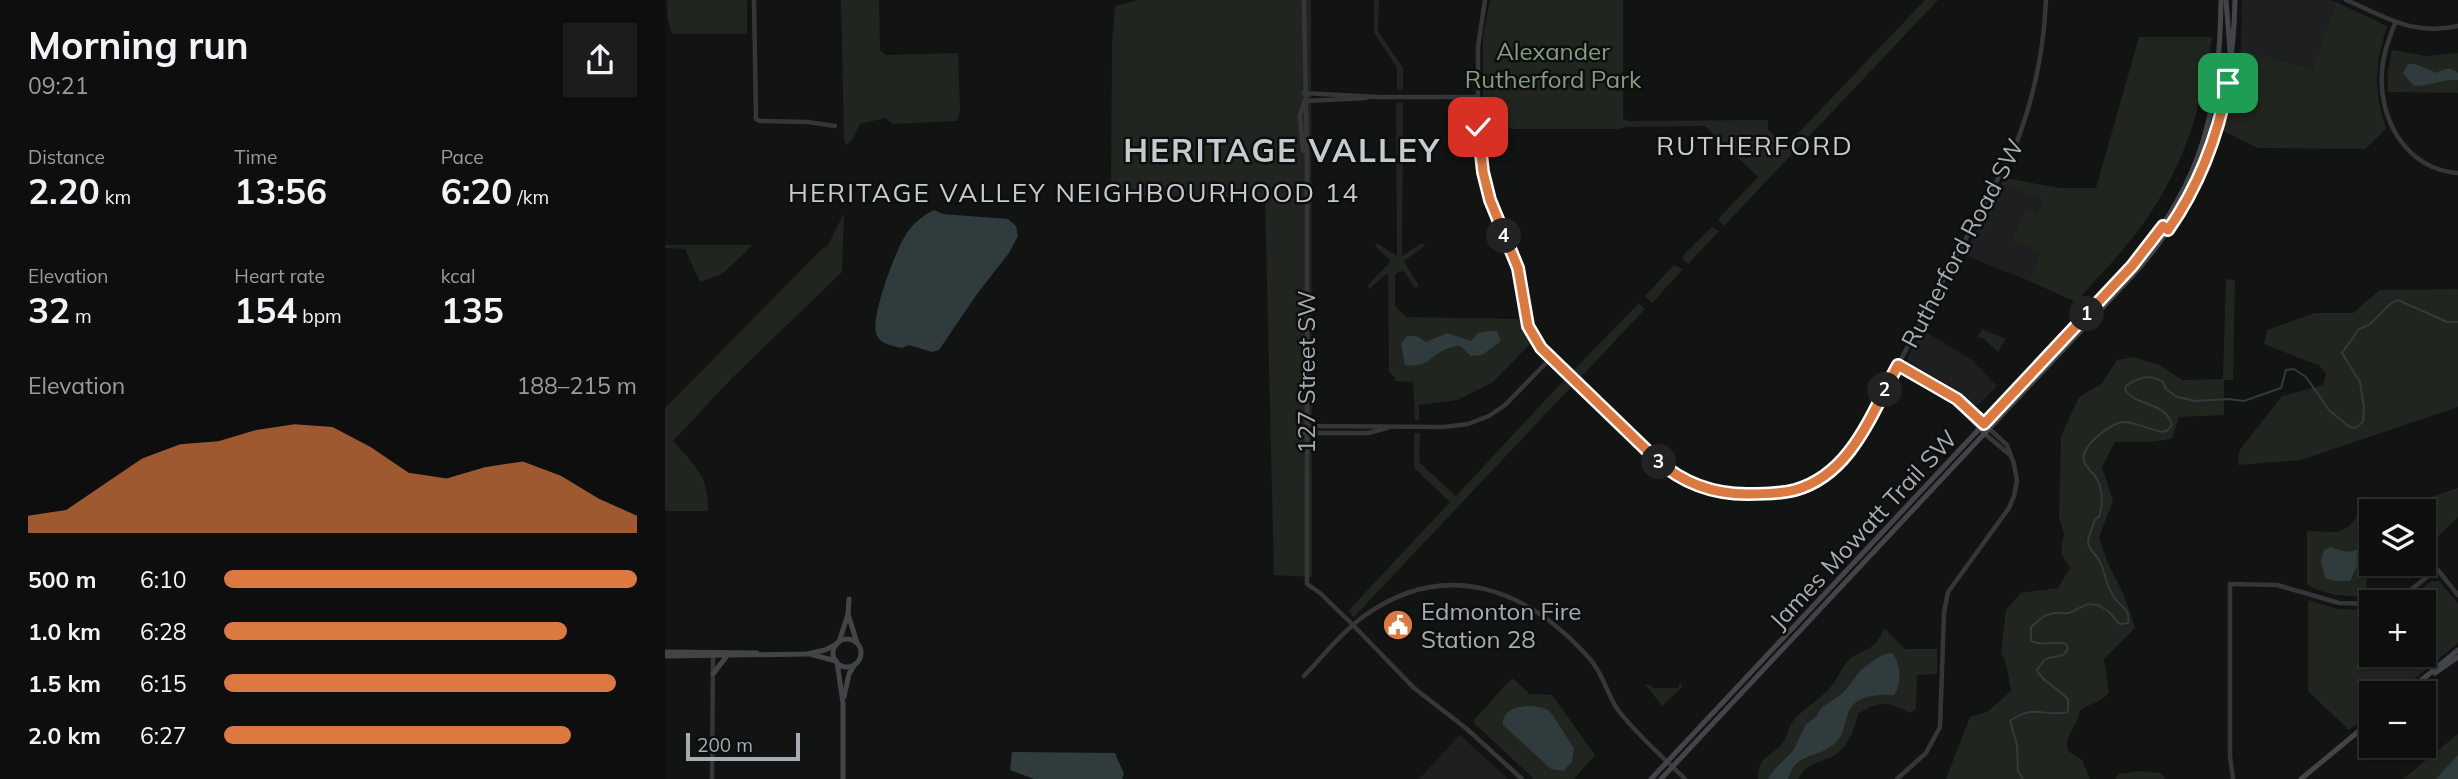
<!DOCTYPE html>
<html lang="en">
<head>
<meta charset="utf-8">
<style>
	:root { --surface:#0e0e0e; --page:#1c1c1c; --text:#f1f3f6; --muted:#9b9c9e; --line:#2e2e2e; --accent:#dc7941 }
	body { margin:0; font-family:Mulish,sans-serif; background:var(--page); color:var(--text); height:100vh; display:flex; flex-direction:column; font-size:26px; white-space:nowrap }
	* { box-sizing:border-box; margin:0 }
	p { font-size:23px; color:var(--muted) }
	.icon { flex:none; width:38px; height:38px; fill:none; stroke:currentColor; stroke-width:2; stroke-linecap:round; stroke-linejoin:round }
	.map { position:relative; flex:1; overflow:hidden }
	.side { display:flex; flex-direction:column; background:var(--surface); width:665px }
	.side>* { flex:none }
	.tools { position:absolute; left:1694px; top:499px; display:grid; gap:14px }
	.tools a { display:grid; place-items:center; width:77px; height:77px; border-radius:0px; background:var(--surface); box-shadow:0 2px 5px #0004,0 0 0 2px var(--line); font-size:35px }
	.scale { position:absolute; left:21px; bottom:18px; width:114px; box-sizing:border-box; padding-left:7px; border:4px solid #a5adb2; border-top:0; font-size:19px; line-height:24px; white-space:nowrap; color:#a5adb2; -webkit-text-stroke:5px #0d0e0e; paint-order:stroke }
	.pin { position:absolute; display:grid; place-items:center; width:60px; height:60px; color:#fff; margin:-30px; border-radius:14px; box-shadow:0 4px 10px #0006 }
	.km { position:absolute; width:35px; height:35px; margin:-18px; border-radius:50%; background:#222; color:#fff; font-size:19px; line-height:35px; text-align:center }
	.round { display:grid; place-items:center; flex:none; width:74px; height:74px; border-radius:0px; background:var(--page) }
	.headline { display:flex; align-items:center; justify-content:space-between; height:119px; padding:0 28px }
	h1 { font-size:38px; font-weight:700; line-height:52px }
	.metrics { display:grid; grid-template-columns:repeat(3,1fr); gap:10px; height:119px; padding:7px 28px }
	.metrics div { display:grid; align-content:center }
	.metrics b { font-size:35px; font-weight:700 }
	.metrics small { font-size:19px; font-weight:400 }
	.metrics p { font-size:19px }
	.chart { height:196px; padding:14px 28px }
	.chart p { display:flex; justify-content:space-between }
	.chart svg { width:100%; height:126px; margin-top:7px; fill:var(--accent); opacity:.7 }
	ul { padding:0 28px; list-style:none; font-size:23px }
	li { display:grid; grid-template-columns:112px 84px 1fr; align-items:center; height:52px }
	li i { height:18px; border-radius:9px; background:var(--accent) }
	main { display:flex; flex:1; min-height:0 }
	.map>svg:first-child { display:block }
	.built { fill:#1e1f20 }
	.green { fill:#20261f }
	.water { fill:#2f3b3d }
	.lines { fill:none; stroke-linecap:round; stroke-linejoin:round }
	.stream { stroke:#2f3b3d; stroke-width:2 }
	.tertiary { stroke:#343638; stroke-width:4.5 }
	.secondary { stroke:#424548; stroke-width:5 }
	.route-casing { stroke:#fff; stroke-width:14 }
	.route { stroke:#dc7941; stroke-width:9 }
	.labels { text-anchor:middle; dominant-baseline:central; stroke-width:5; stroke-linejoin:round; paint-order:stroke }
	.park-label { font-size:24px; fill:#859c7e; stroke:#0d0e0e }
	.street-label { font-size:24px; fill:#a5adb2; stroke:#0d0e0e }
	.poi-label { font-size:24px; fill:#a5adb2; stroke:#0d0e0e; text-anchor:start }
	.neighbourhood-label { font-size:26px; letter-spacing:2px; fill:#c6cbcf; stroke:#0d0e0e }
	.district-label { font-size:32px; font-weight:bold; letter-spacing:2px; fill:#c6cbcf; stroke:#0d0e0e }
</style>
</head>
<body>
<main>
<section class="side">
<div class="headline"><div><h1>Morning run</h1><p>09:21</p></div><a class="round"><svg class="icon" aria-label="share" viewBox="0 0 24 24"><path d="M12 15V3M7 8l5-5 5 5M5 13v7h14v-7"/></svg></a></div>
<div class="metrics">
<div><p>Distance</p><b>2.20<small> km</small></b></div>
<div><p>Time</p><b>13:56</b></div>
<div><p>Pace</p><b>6:20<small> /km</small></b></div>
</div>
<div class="metrics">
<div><p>Elevation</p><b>32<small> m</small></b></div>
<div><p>Heart rate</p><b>154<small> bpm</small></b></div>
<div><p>kcal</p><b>135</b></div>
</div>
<div class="chart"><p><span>Elevation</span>188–215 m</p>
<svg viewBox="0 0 160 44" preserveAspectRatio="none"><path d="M0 44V38L10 36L20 27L30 18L40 13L50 12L60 8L70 6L80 7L90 14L100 23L110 25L120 21L130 19L140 24L150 32L160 38V44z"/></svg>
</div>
<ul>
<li><b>500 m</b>6:10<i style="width:100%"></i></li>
<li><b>1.0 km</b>6:28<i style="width:83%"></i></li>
<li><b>1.5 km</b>6:15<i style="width:95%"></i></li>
<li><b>2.0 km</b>6:27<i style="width:84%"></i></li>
</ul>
</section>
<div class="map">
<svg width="1793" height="779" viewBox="0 0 1793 779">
	<rect width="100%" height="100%" fill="#121313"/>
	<g class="built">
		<path d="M1577 0H1665L1671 2 1649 69 1576 49Z"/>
		<path d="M1336 184 1378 200 1372 215 1360 210 1347 241 1376 253 1364 281 1299 255Z"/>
		<path d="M1258 330 1307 360 1332 386 1313 405 1309 406 1283 385 1243 362V356Z"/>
		<path d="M795 735 843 779H754Z"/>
	</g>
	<g class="green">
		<path d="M2 0H82V34H7L3 20Z"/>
		<path d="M176 0H214L215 50 221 55 293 53 295 110 292 121 228 124 220 118 195 124 187 140 181 145 179 139Z"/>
		<path d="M473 0H646L647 577 609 575 600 198 446 195 447 44 450 6Z"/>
		<path d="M709 0H714L713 31 738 68V90H732V68L709 33Z"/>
		<path d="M825 0H958V118L963 121 1103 120V130L1121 146 1260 0H1273L1059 226 1053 219 1093 177 1040 126 960 127 954 129H846L844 127 818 126V37Z"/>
		<path d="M1671 2 1722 26C1710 65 1708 89 1721 129L1700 149 1593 148 1558 131 1576 49 1648 69Z"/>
		<path d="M1474 37H1547C1537 108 1518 171 1474 229 1455 255 1432 278 1411 302L1364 281 1376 253 1347 241 1360 209 1372 214 1378 200 1336 184 1340 178 1395 188H1431Z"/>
		<path d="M1727 50 1761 56 1793 53V93L1723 92V70Z"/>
		<path d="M738 102 737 256 757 243 760 246 739 261 754 286 750 288 739 271 733 272 730 275V306L741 317 855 319 865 344 828 382 792 400 754 405V420H750L748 382 729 381 730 377 724 372 723 273 704 289 703 285 726 261 710 246 712 243 732 256 731 103Z"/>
		<path d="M179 213 177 272 66 379 8 441C30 466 43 474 43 511H0V408L158 248 162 247Z"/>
		<path d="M1047 227 1054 231 1023 264 1018 260V255Z"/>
		<path d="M0 245H88L57 274 35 282 20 249 0 248Z"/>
		<path d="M1009 265 1018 269 987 303 980 296Z"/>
		<path d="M1561 279 1570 280 1568 380H1559V415L1514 417 1507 439 1485 442H1450L1437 467 1448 501 1434 537 1442 561 1459 595 1470 628 1439 659 1444 692C1435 703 1425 703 1414 711 1413 728 1398 735 1403 751L1417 760 1425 779H1281L1305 717 1322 712 1346 691 1341 663 1336 653 1341 610 1356 593 1393 588 1405 568 1396 553 1399 534 1394 518 1396 436 1414 397 1436 384 1452 360 1468 357 1495 365 1517 380 1558 379Z"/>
		<path d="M1793 289V407L1636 460 1573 465 1574 451 1617 396 1658 385 1661 374 1655 366 1599 344 1602 330 1650 313H1688L1715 290Z"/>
		<path d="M974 303 980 309 914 379 907 372Z"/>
		<path d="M1317 329 1341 339 1333 352 1319 339 1312 337Z"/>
		<path d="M899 380 906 387 689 617 683 611 785 502 749 468V433H755L754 462 791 496Z"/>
		<path d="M1793 488V517L1759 550V511H1706V564H1710L1702 569 1701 597C1680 596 1660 596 1642 584V531C1673 532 1684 537 1697 505L1732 498 1766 497Z"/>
		<path d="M1767 581H1774L1793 604V643L1732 693H1706V713L1684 730 1643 691V600L1672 609 1706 610V654H1759V602H1735L1747 596Z"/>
		<path d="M1219 628 1240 649H1272V674L1252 675 1251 709 1245 713C1223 702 1215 700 1193 714 1189 728 1186 742 1174 752 1158 765 1145 758 1133 779H1093C1093 756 1104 758 1116 745 1123 737 1123 727 1128 721 1139 708 1154 700 1165 688 1172 680 1176 668 1184 660 1200 646 1209 654 1219 628Z"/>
		<path d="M847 678 865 694 887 695 930 755 909 779H869L809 723V720Z"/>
		<path d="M980 684 987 685V688H1014V684H1017V687L997 706Z"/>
		<path d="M1793 734V779H1738Z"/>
		<path d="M1473 771 1495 773 1501 779H1450L1454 774Z"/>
	</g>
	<g class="water">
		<path d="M1743 64H1750L1772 73C1780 68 1785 67 1793 73V80C1777 79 1764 86 1749 86L1738 73Z"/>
		<path d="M269 210 278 214 343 219 351 226 353 236 344 253 312 294 274 350 267 352 244 345 237 348C227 346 214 344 211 333 206 315 232 245 244 230 250 222 260 214 269 210Z"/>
		<path d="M825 331H832L836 341 817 355 806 356 794 345C789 347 782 348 777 351 763 359 761 368 740 365L736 343 742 336H751L761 342 782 333 806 341 813 333Z"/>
		<path d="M1706 525V554L1694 562 1685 581H1672L1660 578 1656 561 1659 550 1666 547C1692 558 1698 549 1706 525Z"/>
		<path d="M1223 653 1228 654C1236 665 1237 684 1229 695 1163 692 1194 731 1164 748 1145 759 1131 754 1123 779H1103L1109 770 1128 751 1141 724 1151 717 1156 708 1178 693 1196 670 1215 656Z"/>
		<path d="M866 706C872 707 878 707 883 710 887 712 904 741 909 748L907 762 898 771 886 769 838 725C837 709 853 706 866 706Z"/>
		<path d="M347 752 450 753 459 774 457 779H369L345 770Z"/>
		<path d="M1793 755V779H1771Z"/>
	</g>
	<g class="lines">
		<path class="stream" d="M1358 779 1353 771 1352 745 1345 721C1369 703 1381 718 1403 712V699C1394 689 1376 681 1372 670L1380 659 1398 655 1403 649 1401 644C1388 640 1378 647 1366 641V627L1379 616 1389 613H1404L1423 604 1433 605 1443 611 1455 624 1463 623C1466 610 1455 606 1448 596 1441 585 1440 571 1434 560 1430 553 1423 550 1423 541 1424 534 1428 526 1430 519L1434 517C1438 506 1438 490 1432 479 1429 473 1421 468 1419 461 1415 446 1446 422 1460 422 1473 423 1485 430 1498 432L1503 430 1507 425C1500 401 1472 407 1460 390L1461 386C1473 377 1486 374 1498 382L1501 389 1512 397 1531 401 1563 399 1579 401 1616 388 1621 370 1629 369 1641 377 1664 410 1683 426 1690 428 1698 422 1699 408 1695 382 1677 353 1694 329 1704 325 1725 304 1733 300 1782 322H1793"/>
		<g class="tertiary">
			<path d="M89 0 91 119 95 121 143 122 170 126"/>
			<path d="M639 0 642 160V584L655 593 688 625 749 688 802 729 857 779"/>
			<path d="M820 0 813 47V127L816 157 825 200 853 268 863 326 870 340 885 359 1001 468C1060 510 1151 505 1192 441L1349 149C1368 102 1379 50 1381 0"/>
			<path d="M1681 0C1721 17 1747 36 1793 26"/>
			<path d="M1730 23C1724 39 1718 54 1717 71 1713 119 1741 169 1793 173"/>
			<path d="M639 93 712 97H813"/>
			<path d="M640 101 701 98"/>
			<path d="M638 151 635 116 639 102"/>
			<path d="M1283 395 1320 434 1345 455"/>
			<path d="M640 426 779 427 803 424 824 416 840 405 885 359"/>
			<path d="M640 433H703L722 428"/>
			<path d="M1717 602 1743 592 1772 569 1793 595"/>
			<path d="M639 676C658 656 677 632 699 616 782 557 863 589 925 659 938 674 942 694 953 710 972 735 998 757 1020 779"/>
			<path d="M47 779 48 656"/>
			<path d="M1232 779 1261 753 1275 727 1279 613 1283 592 1344 508 1349 496 1352 481 1349 464 1342 445 1292 399 1234 366"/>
			<path d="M1568 779 1565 756V584L1612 585 1674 603 1706 604"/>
		</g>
		<g class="secondary">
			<path d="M1561 0 1565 51"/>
			<path d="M183 614 184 599"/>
			<circle cx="182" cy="653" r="14"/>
			<path d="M174 642 183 614 192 643"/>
			<path d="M1 652 92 653"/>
			<path d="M145 654 171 661"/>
			<path d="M0 656 142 654 160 650 172 644"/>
			<path d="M172 662 178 703V779"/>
			<path d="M1770 673 1793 657"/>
			<path d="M48 674 61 657"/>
			<path d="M1741 693 1793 650"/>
			<path d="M179 697 184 674 190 664"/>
			<path d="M986 779 1467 266C1538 181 1555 109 1556 0"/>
			<path d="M996 779 1466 277C1539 198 1568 107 1570 0"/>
			<path d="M1636 779 1706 721"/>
		</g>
	</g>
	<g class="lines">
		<g class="route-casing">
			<path id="route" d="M813 127 818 172 825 200 853 268 863 326 876 348 993 461C1018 483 1048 494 1082 494 1098 494 1114 494 1130 490 1187 474 1207 412 1233 365L1292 399 1319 424 1467 266 1498 226 1503 230C1534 186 1553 135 1563 83"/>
		</g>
		<use href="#route" class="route"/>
	</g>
	<defs>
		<g id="civic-disc" transform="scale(1.575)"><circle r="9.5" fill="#dc7941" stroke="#0d0e0e"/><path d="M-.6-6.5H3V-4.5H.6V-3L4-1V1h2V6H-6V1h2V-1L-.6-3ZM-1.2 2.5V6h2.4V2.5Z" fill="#fff"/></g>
	</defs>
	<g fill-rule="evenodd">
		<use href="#civic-disc" x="733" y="625"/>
	</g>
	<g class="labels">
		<g class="park-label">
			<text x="888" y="51">Alexander<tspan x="888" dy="28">Rutherford Park</tspan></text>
		</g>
		<g class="street-label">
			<text transform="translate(1297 243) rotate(-62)">Rutherford Road SW</text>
			<text transform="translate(641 372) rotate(-90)">127 Street SW</text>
			<text transform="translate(1198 529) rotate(-47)">James Mowatt Trail SW</text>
		</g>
		<g class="poi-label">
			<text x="756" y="611">Edmonton Fire<tspan x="756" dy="28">Station 28</tspan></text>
		</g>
		<g class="neighbourhood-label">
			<text x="1090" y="145">RUTHERFORD</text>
			<text x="409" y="192">HERITAGE VALLEY NEIGHBOURHOOD 14</text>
		</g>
		<g class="district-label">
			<text x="617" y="150">HERITAGE VALLEY</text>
		</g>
	</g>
</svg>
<div class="tools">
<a><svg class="icon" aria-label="layers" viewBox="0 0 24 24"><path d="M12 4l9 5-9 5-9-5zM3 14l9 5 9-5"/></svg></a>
<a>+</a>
<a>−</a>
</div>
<div class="scale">200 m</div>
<div class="pin" style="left:1563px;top:83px;background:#1e9e55"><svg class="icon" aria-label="arrive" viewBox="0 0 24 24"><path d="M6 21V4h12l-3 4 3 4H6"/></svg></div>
<div class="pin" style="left:813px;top:127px;background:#d93025"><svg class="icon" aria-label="check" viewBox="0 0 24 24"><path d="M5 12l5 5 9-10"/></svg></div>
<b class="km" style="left:1422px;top:314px">1</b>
<b class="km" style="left:1220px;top:390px">2</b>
<b class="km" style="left:994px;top:462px">3</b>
<b class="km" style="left:839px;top:236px">4</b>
</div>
</main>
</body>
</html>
